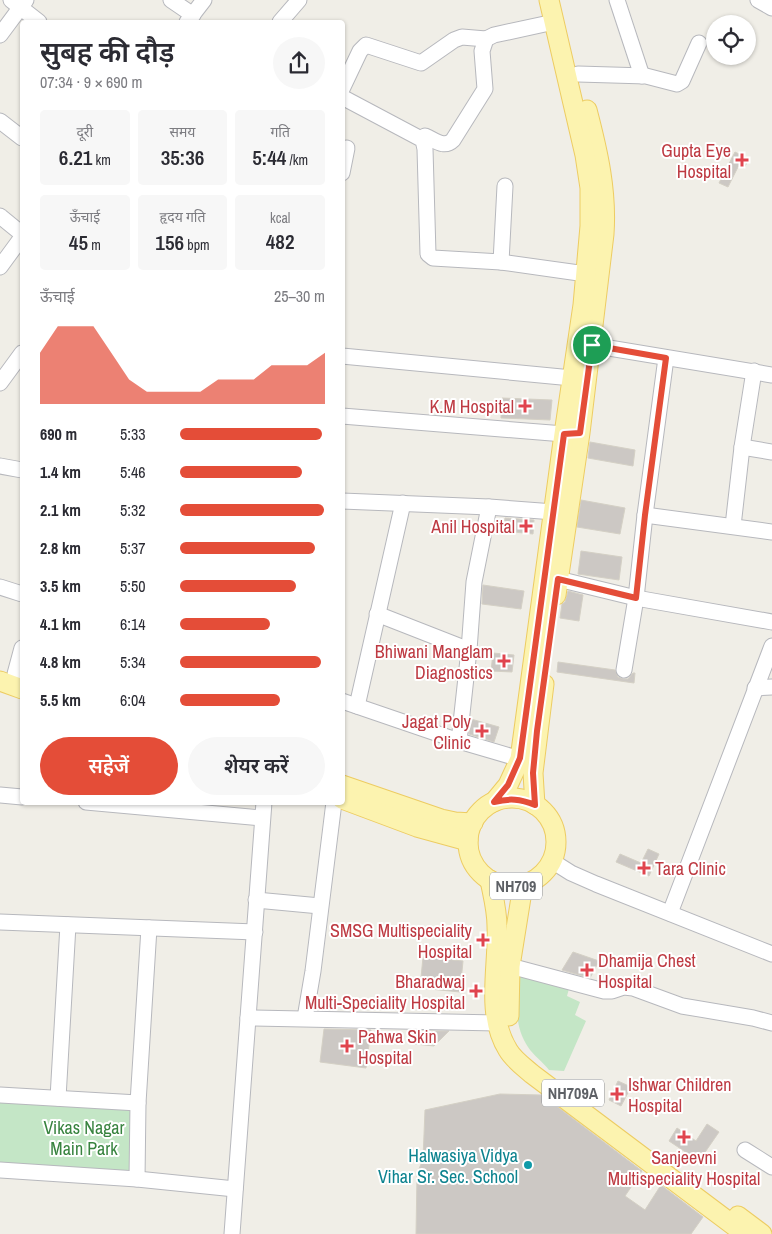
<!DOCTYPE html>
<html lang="hi">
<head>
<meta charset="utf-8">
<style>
	:root { --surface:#fff; --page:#f7f7f7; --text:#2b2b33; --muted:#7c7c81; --accent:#e44d38 }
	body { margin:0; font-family:"Archivo Narrow","Noto Sans Devanagari",sans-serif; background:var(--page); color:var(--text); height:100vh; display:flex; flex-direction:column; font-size:19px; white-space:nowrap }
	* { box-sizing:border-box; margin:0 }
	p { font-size:16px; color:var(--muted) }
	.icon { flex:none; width:28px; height:28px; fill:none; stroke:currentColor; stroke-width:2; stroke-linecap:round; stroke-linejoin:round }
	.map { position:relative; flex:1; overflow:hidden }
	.side { position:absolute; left:20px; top:20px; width:325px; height:785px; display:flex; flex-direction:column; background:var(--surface); border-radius:5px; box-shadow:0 1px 4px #0004 }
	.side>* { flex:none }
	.buttons { position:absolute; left:706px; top:15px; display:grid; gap:10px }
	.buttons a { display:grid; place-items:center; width:50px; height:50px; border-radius:50%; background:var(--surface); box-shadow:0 1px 4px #0004; font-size:25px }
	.pin { position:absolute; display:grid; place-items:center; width:42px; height:42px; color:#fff; margin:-21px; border:2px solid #fff; border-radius:50%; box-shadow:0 1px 5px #0007 }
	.round { display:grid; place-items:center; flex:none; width:52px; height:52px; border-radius:26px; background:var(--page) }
	.summary { display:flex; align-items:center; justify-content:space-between; height:85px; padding:0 20px }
	h1 { font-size:28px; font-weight:600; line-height:38px }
	.metrics { display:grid; grid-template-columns:repeat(3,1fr); gap:8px; height:85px; padding:5px 20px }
	.metrics div { display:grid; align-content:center; border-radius:5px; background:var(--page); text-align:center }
	.metrics b { font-size:21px; font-weight:600 }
	.metrics small { font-size:14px; font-weight:400 }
	.metrics p { font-size:14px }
	.chart { height:140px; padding:10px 20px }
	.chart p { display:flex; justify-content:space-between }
	.chart svg { width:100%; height:90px; margin-top:5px; fill:var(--accent); opacity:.7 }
	.primary-button { display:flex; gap:10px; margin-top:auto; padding:10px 20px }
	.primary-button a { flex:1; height:58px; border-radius:30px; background:var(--accent); color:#fff; font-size:20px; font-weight:600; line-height:58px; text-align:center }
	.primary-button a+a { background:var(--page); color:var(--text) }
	ul { padding:0 20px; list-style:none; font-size:16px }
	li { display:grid; grid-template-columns:80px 60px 1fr; align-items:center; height:38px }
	li i { height:12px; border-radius:6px; background:var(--accent) }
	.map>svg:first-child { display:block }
	.green { fill:#c4e6c6 }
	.building { fill:#ccc8c4; stroke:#d4d0c5 }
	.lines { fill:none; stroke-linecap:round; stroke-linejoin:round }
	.minor-casing { stroke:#b7b8bd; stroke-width:17 }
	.major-casing { stroke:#edcc62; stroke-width:21 }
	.minor { stroke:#fff; stroke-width:15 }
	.major { stroke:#fcf3af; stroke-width:19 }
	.route-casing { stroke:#fff; stroke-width:10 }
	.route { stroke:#e44d38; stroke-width:6 }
	.health-dot { fill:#e0444e; stroke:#fff; stroke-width:2 }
	.culture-dot { fill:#0f9aa8; stroke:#fff; stroke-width:2 }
	.labels { text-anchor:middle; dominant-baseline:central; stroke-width:4; stroke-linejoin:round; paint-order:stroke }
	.shield { fill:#fff; stroke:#8e9094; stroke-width:1 }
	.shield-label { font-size:16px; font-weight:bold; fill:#5e6166 }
	.health-label { font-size:18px; fill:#be3a42; stroke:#fff; text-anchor:end }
	.park-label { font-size:18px; fill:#38833f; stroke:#fff }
	.culture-label { font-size:18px; fill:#0d838f; stroke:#fff; text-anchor:end }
</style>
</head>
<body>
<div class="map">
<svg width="772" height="1234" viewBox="0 0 772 1234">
	<rect width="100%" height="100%" fill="#f0eee7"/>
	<g class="green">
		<path d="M517 974 570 985 567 996 580 1002 575 1015 586 1021 564 1071 549 1070C543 1062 533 1055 528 1047 513 1025 517 999 517 974Z"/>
		<path d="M0 1100 133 1108 132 1174 0 1165Z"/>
	</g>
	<g class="building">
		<path d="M735 152 749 159 744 168 739 165 728 187 719 183Z"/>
		<path d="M502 398 552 400 550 420 501 418Z"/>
		<path d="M590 442 635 450 633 466 588 458Z"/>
		<path d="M581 500 625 508 620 534 577 527Z"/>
		<path d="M505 518 534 520 533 534 504 531Z"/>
		<path d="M581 551 622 557 619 580 578 574Z"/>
		<path d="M483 585 524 591 521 609 482 604Z"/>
		<path d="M568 591 583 595 579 621 560 618 562 604 565 602Z"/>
		<path d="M493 653 514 655 512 672 491 671Z"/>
		<path d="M558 662 615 670 618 677 623 679H628L633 673H635L634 683 557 672Z"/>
		<path d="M471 719 499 727 494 742 469 734Z"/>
		<path d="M648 849 659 854 649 876 616 862 620 854 641 863Z"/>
		<path d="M573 952 599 961 590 978 562 970Z"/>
		<path d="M423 957 463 961 460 992 420 988Z"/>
		<path d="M324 1029 371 1030 366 1068 320 1062Z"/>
		<path d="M416 1031H449L434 1046 415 1044Z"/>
		<path d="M618 1081 631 1087 621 1106 609 1100Z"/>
		<path d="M500 1094 542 1095 642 1171 625 1196 645 1210 661 1185 703 1217 691 1234H416L417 1174 423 1159 425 1110Z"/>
		<path d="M707 1124 719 1132 699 1161 669 1141 677 1128 696 1141Z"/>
	</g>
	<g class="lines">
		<g class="minor-casing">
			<g id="minor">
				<path d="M11 0 39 22"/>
				<path d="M171 0 193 15"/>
				<path d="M617 0 642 76"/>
				<path d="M758 0 772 8"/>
				<path d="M187 22 204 0"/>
				<path d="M280 22 299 0"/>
				<path d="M0 35 26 0"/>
				<path d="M578 74 646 76 677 84 682 81 699 43"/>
				<path d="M342 89 360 51 366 45 421 63 454 40 462 37 486 39"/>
				<path d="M342 97 423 140 425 149 428 254 433 258 501 262 586 274"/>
				<path d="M0 121 22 138"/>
				<path d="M421 138 425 136C435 140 444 149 453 140L485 89 482 51 486 39 494 35 554 22"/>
				<path d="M342 173 347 148"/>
				<path d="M0 216 22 234"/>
				<path d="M501 262 505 186"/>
				<path d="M0 267 22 237"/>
				<path d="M591 345 772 375"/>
				<path d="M342 356 572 378"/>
				<path d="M0 383 22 353"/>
				<path d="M342 416 564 434 575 433"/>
				<path d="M742 447 772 452"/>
				<path d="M0 466 22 470"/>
				<path d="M342 501 489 507 554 512"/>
				<path d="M645 515 772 532"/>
				<path d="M733 526 742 447 754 371"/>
				<path d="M558 579 636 598 772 622"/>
				<path d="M0 587 22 594"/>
				<path d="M377 614 469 650"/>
				<path d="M624 670 636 598 645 515 666 358"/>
				<path d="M15 674 22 648"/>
				<path d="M755 688 772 687"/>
				<path d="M342 701 459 741 520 759"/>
				<path d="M357 706 403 503"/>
				<path d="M459 741 469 650 474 582 489 507"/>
				<path d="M0 795 22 797"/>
				<path d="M86 802 262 818"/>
				<path d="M552 861 571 873 596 884 772 954"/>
				<path d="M256 900 320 906"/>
				<path d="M670 913 772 646"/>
				<path d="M0 922 255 932"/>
				<path d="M510 966 604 991H612L624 987 633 988 682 1006 753 1018 772 1023"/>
				<path d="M248 1018 497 1023"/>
				<path d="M305 1018 313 971 334 802"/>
				<path d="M0 1095 138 1103"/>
				<path d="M58 1098 68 925"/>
				<path d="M745 1150 772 1167"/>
				<path d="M0 1170 137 1179 235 1189"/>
				<path d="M137 1179 138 1103 149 928"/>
				<path d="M232 1234 264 802"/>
			</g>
		</g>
		<g class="major-casing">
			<g id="major">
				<path d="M556 595 580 433 604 234C607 191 598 152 587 110"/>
				<path d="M0 681 22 689"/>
				<path d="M342 785 441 819 455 822 473 823"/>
				<circle cx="512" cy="842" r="44"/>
				<path d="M342 799 417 827 468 841"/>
				<path d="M494 802 508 785 520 759 564 434 583 305 590 226V188L585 155 549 0"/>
				<path d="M535 805 533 773 544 684"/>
				<path d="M490 880C493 896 497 910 497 926 499 966 485 1013 508 1050 513 1059 524 1067 532 1074L745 1234"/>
				<path d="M509 1016 510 966 523 885"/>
				<path d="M738 1216 762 1234"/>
			</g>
		</g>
		<use href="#minor" class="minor"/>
		<use href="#major" class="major"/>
	</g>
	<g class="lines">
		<g class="route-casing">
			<path id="route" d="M592 345 666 358 645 515 636 598 558 579 537 731 533 773 535 805C520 799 510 798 494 802L508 785 520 758 564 434 580 433Z"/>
		</g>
		<use href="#route" class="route"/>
	</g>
	<g class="health-dot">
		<path d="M739.5 152.5h5v5h5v5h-5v5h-5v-5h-5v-5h5z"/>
		<path d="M522.5 398.5h5v5h5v5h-5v5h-5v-5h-5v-5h5z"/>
		<path d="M523.5 518.5h5v5h5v5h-5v5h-5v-5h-5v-5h5z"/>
		<path d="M501.5 653.5h5v5h5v5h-5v5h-5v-5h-5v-5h5z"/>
		<path d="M479.5 723.5h5v5h5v5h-5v5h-5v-5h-5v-5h5z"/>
		<path d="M641.5 860.5h5v5h5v5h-5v5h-5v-5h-5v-5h5z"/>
		<path d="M480.5 932.5h5v5h5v5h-5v5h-5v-5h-5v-5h5z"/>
		<path d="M584.5 962.5h5v5h5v5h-5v5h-5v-5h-5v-5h5z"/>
		<path d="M473.5 983.5h5v5h5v5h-5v5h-5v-5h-5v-5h5z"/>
		<path d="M344.5 1038.5h5v5h5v5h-5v5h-5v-5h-5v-5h5z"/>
		<path d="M614.5 1086.5h5v5h5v5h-5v5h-5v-5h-5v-5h5z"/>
		<path d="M681.5 1129.5h5v5h5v5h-5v5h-5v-5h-5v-5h5z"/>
	</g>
	<circle class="culture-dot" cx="528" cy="1165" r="5"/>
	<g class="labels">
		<g class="shield">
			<rect x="490" y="872.5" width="52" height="27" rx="4"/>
			<rect x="542" y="1079.5" width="62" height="27" rx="4"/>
		</g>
		<g class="shield-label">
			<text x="516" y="886">NH709</text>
			<text x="573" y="1093">NH709A</text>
		</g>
		<g class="health-label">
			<text x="731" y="150">Gupta Eye<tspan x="731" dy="21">Hospital</tspan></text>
			<text x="514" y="406">K.M Hospital</text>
			<text x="515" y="526">Anil Hospital</text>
			<text x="493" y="651">Bhiwani Manglam<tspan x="493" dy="21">Diagnostics</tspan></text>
			<text x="471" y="721">Jagat Poly<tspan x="471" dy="21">Clinic</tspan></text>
			<text x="655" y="868" text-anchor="start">Tara Clinic</text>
			<text x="472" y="930">SMSG Multispeciality<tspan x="472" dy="21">Hospital</tspan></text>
			<text x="598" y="960" text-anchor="start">Dhamija Chest<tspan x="598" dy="21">Hospital</tspan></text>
			<text x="465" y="981">Bharadwaj<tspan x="465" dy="21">Multi-Speciality Hospital</tspan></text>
			<text x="358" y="1036" text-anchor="start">Pahwa Skin<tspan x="358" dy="21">Hospital</tspan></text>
			<text x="628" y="1084" text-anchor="start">Ishwar Children<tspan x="628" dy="21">Hospital</tspan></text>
			<text x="684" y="1157" text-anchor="middle">Sanjeevni<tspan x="684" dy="21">Multispeciality Hospital</tspan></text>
		</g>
		<g class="park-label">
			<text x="84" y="1127">Vikas Nagar<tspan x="84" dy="21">Main Park</tspan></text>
		</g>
		<g class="culture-label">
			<text x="518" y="1155">Halwasiya Vidya<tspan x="518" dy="21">Vihar Sr. Sec. School</tspan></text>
		</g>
	</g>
</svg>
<div class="buttons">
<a><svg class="icon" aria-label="locate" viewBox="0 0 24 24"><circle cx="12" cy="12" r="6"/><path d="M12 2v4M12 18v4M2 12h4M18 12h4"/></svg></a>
</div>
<div class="pin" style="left:592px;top:345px;background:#1e9e55"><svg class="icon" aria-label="arrive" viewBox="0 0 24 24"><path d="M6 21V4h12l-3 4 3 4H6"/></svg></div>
<section class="side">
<div class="summary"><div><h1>सुबह की दौड़</h1><p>07:34 · 9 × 690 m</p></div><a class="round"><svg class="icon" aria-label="share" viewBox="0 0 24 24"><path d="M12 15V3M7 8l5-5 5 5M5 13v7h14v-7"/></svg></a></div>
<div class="metrics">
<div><p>दूरी</p><b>6.21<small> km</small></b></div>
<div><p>समय</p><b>35:36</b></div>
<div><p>गति</p><b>5:44<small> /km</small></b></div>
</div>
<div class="metrics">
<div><p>ऊँचाई</p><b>45<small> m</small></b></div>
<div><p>हृदय गति</p><b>156<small> bpm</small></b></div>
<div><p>kcal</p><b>482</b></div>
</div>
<div class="chart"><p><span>ऊँचाई</span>25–30 m</p>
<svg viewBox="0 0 160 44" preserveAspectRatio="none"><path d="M0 44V19L10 6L20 6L30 6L40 19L50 32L60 38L70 38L80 38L90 38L100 32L110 32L120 32L130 25L140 25L150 25L160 19V44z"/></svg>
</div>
<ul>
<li><b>690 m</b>5:33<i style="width:98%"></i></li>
<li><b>1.4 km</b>5:46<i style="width:84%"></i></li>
<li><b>2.1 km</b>5:32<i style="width:99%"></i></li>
<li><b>2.8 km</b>5:37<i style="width:93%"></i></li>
<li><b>3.5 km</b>5:50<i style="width:80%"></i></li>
<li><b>4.1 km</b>6:14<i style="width:62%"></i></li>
<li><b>4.8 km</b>5:34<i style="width:97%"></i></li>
<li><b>5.5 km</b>6:04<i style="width:69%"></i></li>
</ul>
<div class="primary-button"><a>सहेजें</a><a>शेयर करें</a></div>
</section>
</div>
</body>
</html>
